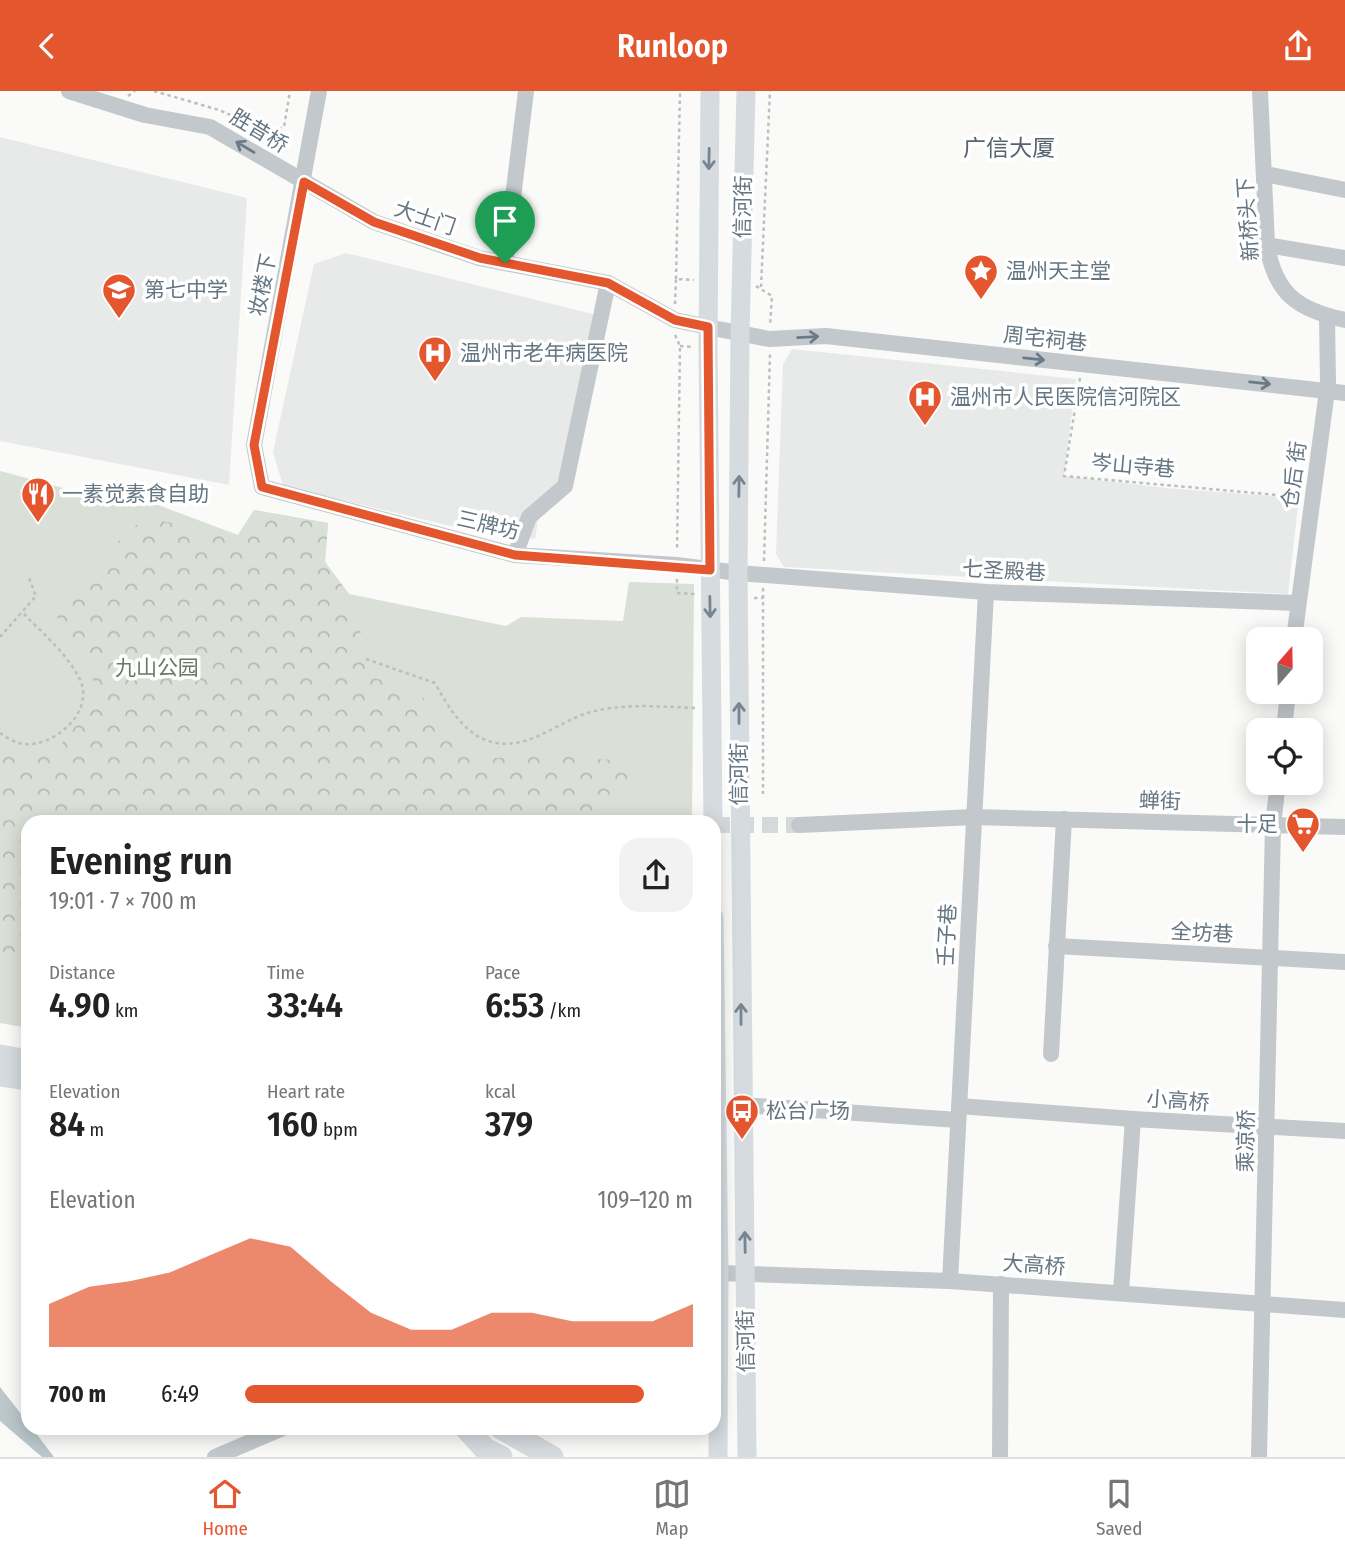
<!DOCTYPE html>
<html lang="en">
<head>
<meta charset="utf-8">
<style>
	:root { --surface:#fff; --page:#f2f2f2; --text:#222; --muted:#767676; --line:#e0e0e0; --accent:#e4572e }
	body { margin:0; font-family:"Fira Sans Condensed","Noto Sans SC",sans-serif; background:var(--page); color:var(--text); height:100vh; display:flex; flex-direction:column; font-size:26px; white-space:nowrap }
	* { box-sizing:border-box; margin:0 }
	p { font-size:23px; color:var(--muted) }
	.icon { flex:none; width:38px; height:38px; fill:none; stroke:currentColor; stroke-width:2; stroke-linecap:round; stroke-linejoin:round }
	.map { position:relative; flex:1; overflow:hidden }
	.sheet { position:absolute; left:21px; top:724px; width:700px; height:620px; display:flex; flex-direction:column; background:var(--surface); border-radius:21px; box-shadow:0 4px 18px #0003 }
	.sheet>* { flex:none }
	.needle { width:46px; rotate:20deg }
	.fabs { position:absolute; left:1246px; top:536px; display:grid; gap:14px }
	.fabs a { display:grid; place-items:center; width:77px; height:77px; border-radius:14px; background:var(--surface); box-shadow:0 4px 18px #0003; font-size:35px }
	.pin { position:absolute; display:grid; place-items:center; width:60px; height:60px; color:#fff; margin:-72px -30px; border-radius:50% 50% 50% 0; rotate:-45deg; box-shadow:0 0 7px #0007 }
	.pin .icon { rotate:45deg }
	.round { display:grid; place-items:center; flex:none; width:74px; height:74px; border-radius:21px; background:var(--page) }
	.overview { display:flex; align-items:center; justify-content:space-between; height:119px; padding:0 28px }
	h1 { font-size:38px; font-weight:600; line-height:52px }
	.stats { display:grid; grid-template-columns:repeat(3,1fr); gap:10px; height:119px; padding:7px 28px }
	.stats div { display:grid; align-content:center }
	.stats b { font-size:35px; font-weight:600 }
	.stats small { font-size:19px; font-weight:400 }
	.stats p { font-size:19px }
	.chart { height:196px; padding:14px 28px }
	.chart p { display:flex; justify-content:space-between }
	.chart svg { width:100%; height:126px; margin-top:7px; fill:var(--accent); opacity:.7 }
	ul { padding:0 28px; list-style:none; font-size:23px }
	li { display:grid; grid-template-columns:112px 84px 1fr; align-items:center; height:52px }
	li i { height:18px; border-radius:9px; background:var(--accent) }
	header { display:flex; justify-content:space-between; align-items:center; height:91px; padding:0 28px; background:var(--accent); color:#fff; font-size:32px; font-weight:600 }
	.tab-bar { display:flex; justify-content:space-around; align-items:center; height:98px; border-top:2px solid var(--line); background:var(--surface); font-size:19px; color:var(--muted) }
	.tab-bar a { display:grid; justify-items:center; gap:4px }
	.tab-bar .selected { color:var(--accent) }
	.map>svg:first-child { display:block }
	.built { fill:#e8e9e9 }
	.green { fill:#dadfd7 }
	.forest { fill:url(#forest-crowns) }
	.water { fill:#bbc7cb }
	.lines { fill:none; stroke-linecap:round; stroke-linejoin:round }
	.minor-tunnel { stroke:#d5d9db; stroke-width:16; stroke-dasharray:16 8; stroke-linecap:butt }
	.path { stroke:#bbbfc2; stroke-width:2.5; stroke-dasharray:3.5 3.5; stroke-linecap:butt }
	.minor { stroke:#c3c8cc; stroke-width:16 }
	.major { stroke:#d6dbdf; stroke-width:19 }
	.highway { stroke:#d6dbdf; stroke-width:23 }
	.oneway { stroke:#6a7a87 }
	.oneway2 { stroke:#768591 }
	.route-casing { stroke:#fff; stroke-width:14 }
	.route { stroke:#e4572e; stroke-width:9 }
	.labels { text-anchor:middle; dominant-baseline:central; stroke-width:7; stroke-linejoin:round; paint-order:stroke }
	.street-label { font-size:21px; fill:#657683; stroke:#fff }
	.poi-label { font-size:21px; fill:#657683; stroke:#fff; text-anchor:start }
	.park-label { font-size:21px; fill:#687a64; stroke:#fff }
	.neighbourhood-label { font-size:23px; fill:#57646e; stroke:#fff }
</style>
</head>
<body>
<header><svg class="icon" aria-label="back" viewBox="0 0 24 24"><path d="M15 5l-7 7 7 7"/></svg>Runloop<svg class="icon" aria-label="share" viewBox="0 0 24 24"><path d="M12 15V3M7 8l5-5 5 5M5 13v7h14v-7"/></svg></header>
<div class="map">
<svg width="1345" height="1366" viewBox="0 0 1345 1366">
	<defs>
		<pattern id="forest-crowns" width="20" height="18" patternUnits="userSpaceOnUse" patternTransform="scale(1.75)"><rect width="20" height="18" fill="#dadfd7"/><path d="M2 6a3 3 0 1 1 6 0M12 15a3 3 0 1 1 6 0" fill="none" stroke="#b4b9b4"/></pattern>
	</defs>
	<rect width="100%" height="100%" fill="#fafaf8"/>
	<g class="built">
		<path d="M0 46 247 107 229 394 0 350Z"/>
		<path d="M346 162 597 224 556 409 540 416 535 448 472 440 283 395 273 361 314 173Z"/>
		<path d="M792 258 1076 288 1064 385 1166 397 1299 407 1288 503 784 476 776 463 783 273Z"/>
	</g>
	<path class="green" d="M0 380 131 415 158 414 238 444 254 419 328 432 325 471 349 503 506 535 521 526 623 530 629 491 694 493 692 731 28 732V937L0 932Z"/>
	<path class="forest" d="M254 419 328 432 325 471 349 503 374 587 417 598 458 654 497 667 540 664 613 669 643 682 619 705 612 725 594 731 28 732V862L0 882V654L20 664 55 660 80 630 94 591 80 563 60 541 56 518 76 507 129 436 156 429 238 444Z"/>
	<path class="water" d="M0 1296 28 1332V1337H32L54 1366H42L0 1330Z"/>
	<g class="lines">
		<path class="minor-tunnel" d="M714 734H799"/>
		<g class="path">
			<path d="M154 0 219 19 271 42 284 36 290 0"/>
			<path d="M128 5 135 0"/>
			<path d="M676 188 680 0"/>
			<path d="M756 195 772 205 770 235"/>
			<path d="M761 196 770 0"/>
			<path d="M675 213 676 188 694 189"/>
			<path d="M675 244 680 255 677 460"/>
			<path d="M680 255 694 256"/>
			<path d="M1080 287 1064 385 1300 406"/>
			<path d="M764 470 770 263"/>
			<path d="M677 488V502L695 503"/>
			<path d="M763 497V703"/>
			<path d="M754 507H763"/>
			<path d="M0 546 36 505 29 487"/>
			<path d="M366 568 435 592C457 633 483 668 536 646 555 638 575 624 595 620 629 612 663 616 697 617"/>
			<path d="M0 642C7 647 15 652 24 653 53 656 93 623 81 591 69 564 42 542 22 521"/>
		</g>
		<g class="minor">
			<path d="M69 0 145 24 210 36 374 131 479 167 608 192 675 229 708 236 769 248 826 245 1345 302"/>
			<path d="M319 0 254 354 262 396 515 464 677 474 738 482 986 501 1297 512"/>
			<path d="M1260 0 1267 154C1275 203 1298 219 1345 229"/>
			<path d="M1265 83 1345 99"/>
			<path d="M1267 154 1345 167"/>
			<path d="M505 172 526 0"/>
			<path d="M515 464 529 426 565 395 608 192"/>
			<path d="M1294 548 1328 292 1327 225"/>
			<path d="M1284 639 1288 600"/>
			<path d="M799 734 974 726 1345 736"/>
			<path d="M1056 855 1345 871"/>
			<path d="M1051 963 1064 728"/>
			<path d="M742 1014 958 1029"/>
			<path d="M959 1015 1133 1028 1121 1201"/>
			<path d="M1133 1028 1345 1040"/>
			<path d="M719 1182 950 1190 1345 1219"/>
			<path d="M950 1190 986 501"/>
			<path d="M215 1366 283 1337"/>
			<path d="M1000 1366 1001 1193"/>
			<path d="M1259 1366 1273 734 1278 691"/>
		</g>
		<g class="major">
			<path d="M710 0 708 256 713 732"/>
			<path d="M746 0 740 243 738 482 747 1366"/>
			<path d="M714 826 719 1182 718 1366"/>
		</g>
		<g class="highway">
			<path d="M0 965 28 970"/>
			<path d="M0 984 28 988"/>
			<path d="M466 1337 485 1358 501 1366"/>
			<path d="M501 1337 552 1366"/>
		</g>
	</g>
	<defs><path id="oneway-shaft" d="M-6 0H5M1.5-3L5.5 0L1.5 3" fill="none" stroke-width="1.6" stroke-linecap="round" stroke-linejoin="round" transform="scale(1.75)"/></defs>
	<g class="oneway">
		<use href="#oneway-shaft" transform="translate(245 56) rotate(-149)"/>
		<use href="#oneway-shaft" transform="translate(808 246) rotate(-3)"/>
		<use href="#oneway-shaft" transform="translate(1034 268) rotate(6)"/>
		<use href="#oneway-shaft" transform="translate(1260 292) rotate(6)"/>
	</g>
	<g class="oneway2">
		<use href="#oneway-shaft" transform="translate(709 68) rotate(91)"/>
		<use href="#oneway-shaft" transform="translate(739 395) rotate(-89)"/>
		<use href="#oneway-shaft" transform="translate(710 516) rotate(89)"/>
		<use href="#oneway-shaft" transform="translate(739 622) rotate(-90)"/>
		<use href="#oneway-shaft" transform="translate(741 923) rotate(-90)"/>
		<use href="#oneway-shaft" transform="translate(745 1151) rotate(-91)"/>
	</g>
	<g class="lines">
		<g class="route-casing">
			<path id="route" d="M304 91 374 131 480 167 608 192 675 229 708 236 710 479 515 464 262 396 254 354Z"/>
		</g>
		<use href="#route" class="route"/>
	</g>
	<defs>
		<g id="sight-pin" transform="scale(1.75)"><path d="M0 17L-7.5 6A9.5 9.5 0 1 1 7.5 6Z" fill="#e4572e" stroke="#fff"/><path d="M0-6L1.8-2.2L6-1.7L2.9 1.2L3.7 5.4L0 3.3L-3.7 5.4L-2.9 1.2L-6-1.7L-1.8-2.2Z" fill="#fff"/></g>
		<g id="school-pin" transform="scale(1.75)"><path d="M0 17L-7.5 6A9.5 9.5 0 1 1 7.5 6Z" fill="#e4572e" stroke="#fff"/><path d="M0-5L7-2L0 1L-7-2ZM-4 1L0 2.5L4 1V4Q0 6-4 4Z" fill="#fff"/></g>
		<g id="hospital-pin" transform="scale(1.75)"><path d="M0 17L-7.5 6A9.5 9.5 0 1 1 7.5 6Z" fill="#e4572e" stroke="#fff"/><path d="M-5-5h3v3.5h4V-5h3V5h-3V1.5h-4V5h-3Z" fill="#fff"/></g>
		<g id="restaurant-pin" transform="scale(1.75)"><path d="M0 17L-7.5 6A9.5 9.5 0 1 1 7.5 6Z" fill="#e4572e" stroke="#fff"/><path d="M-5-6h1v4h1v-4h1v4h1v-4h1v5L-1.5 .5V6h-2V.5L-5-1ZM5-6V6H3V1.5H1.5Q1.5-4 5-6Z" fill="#fff"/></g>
		<g id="supermarket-pin" transform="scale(1.75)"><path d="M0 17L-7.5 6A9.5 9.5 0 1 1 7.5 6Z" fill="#e4572e" stroke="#fff"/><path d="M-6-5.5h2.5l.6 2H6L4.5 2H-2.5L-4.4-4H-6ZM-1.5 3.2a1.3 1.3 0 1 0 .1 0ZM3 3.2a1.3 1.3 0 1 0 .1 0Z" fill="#fff"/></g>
		<g id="bus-pin" transform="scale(1.75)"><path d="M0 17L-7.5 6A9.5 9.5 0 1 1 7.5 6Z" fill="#e4572e" stroke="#fff"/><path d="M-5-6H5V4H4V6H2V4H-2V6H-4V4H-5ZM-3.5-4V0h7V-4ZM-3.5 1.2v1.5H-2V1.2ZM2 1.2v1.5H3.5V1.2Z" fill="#fff"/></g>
	</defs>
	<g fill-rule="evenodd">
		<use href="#sight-pin" x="981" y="180"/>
		<use href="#school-pin" x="119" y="199"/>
		<use href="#hospital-pin" x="435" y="262"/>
		<use href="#hospital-pin" x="925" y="306"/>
		<use href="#restaurant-pin" x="38" y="403"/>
		<use href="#supermarket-pin" x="1303" y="733"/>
		<use href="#bus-pin" x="742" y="1020"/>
	</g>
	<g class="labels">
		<g class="street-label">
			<text transform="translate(259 40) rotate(31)">胜昔桥</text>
			<text transform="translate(743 116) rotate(-89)">信河街</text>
			<text transform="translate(425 127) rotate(19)">大士门</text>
			<text transform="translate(1248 128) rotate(-94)">新桥头下</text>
			<text transform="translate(263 194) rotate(-79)">妆楼下</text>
			<text transform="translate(1045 248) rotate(6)">周宅祠巷</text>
			<text transform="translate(1133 375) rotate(5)">岑山寺巷</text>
			<text transform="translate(1294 384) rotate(-82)">仓后 街</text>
			<text transform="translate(488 434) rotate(13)">三牌坊</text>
			<text transform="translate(1004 480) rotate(3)">七圣殿巷</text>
			<text transform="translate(739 683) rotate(-90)">信河街</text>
			<text transform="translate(1160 710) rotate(2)">蝉街</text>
			<text transform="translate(1202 842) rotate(3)">全坊巷</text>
			<text transform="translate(947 844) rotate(-87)">壬子巷</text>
			<text transform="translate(1178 1010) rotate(4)">小高桥</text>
			<text transform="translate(1246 1050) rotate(-89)">乘凉桥</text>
			<text transform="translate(1034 1174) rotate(4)">大高桥</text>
			<text transform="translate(746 1250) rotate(-91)">信河街</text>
		</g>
		<g class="poi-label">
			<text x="1006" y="180">温州天主堂</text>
			<text x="144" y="199">第七中学</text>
			<text x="460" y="262">温州市老年病医院</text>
			<text x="950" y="306">温州市人民医院信河院区</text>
			<text x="62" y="403">一素觉素食自助</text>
			<text x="1278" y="733" text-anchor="end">十足</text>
			<text x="766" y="1020">松台广场</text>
		</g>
		<g class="park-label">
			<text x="157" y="577">九山公园</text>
		</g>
		<g class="neighbourhood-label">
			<text x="1009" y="57">广信大厦</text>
		</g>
	</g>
</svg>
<div class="fabs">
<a><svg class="needle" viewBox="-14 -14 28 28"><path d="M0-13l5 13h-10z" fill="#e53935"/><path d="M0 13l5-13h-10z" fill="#767676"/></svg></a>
<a><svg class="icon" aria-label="locate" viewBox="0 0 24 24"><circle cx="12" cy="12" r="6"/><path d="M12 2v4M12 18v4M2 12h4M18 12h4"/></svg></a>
</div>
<div class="pin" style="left:505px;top:172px;background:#1e9e55"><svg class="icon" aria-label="arrive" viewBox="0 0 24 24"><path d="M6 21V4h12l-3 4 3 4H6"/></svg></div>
<section class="sheet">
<div class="overview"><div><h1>Evening run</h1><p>19:01 · 7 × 700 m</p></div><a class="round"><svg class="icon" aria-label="share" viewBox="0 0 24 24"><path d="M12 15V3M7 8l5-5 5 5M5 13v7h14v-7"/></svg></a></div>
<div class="stats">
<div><p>Distance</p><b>4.90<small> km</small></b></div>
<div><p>Time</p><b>33:44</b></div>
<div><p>Pace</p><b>6:53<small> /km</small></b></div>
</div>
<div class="stats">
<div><p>Elevation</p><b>84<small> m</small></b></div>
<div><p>Heart rate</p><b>160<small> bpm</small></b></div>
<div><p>kcal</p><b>379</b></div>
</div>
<div class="chart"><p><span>Elevation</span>109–120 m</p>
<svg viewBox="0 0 160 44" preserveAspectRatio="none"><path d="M0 44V29L10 23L20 21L30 18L40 12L50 6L60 9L70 21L80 32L90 38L100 38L110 32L120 32L130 35L140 35L150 35L160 29V44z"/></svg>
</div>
<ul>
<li><b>700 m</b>6:49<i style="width:89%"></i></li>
</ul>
</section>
</div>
<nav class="tab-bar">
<a class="selected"><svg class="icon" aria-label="home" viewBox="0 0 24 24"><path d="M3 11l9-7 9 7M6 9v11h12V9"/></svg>Home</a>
<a><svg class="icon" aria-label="map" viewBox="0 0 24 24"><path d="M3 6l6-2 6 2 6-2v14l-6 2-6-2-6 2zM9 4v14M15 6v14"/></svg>Map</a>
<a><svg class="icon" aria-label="saved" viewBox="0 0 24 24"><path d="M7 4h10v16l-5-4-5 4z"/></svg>Saved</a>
</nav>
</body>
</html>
